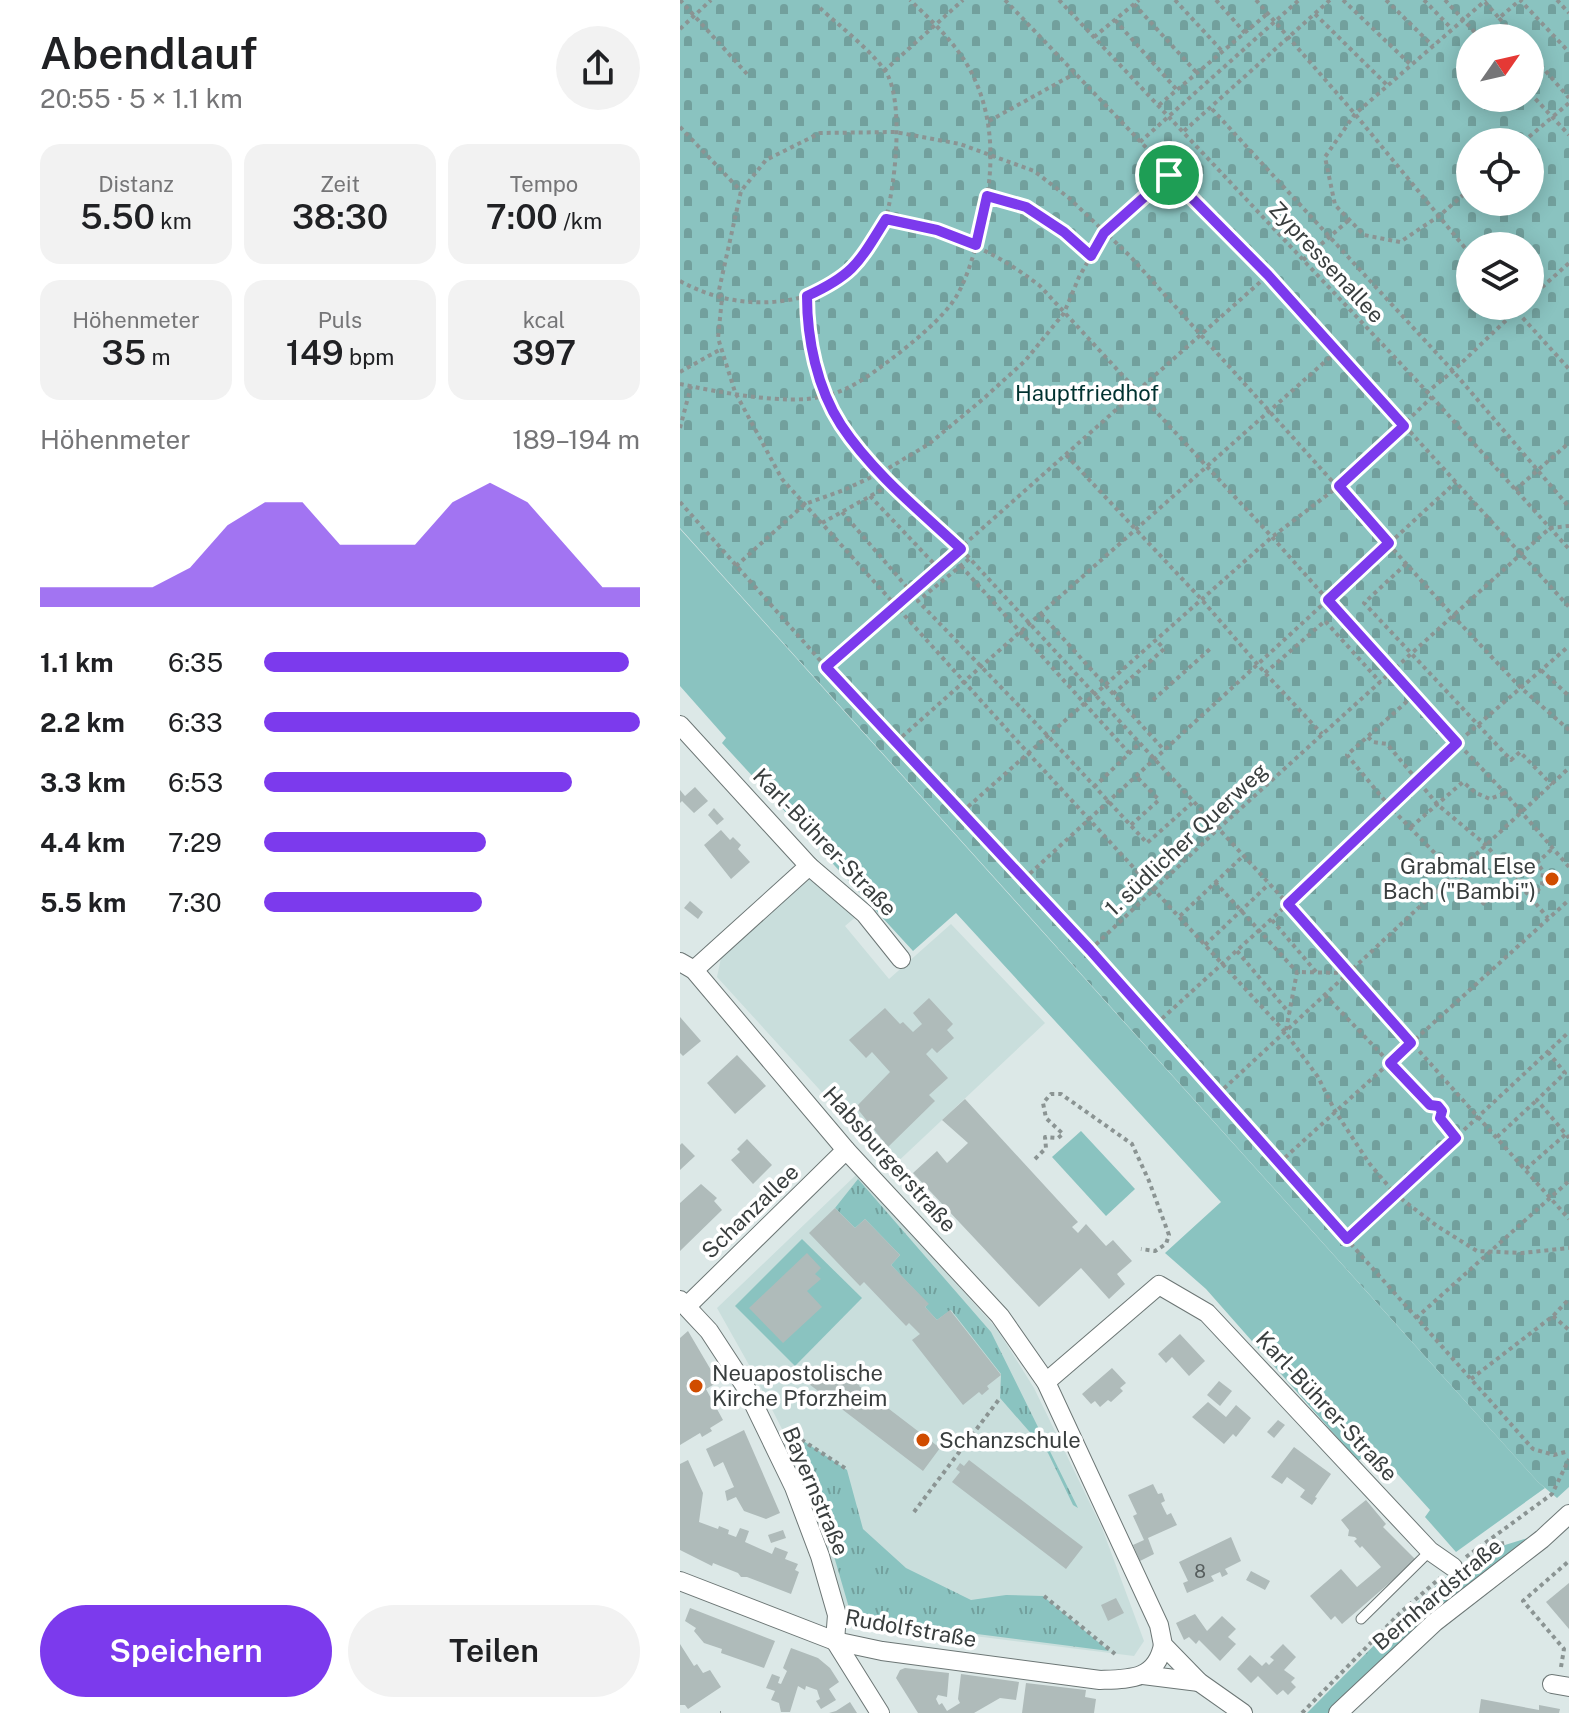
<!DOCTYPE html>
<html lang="de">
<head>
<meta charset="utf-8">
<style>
	:root { --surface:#fff; --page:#f2f2f2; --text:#202124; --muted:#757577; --accent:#7c3aed }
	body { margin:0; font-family:"Public Sans",sans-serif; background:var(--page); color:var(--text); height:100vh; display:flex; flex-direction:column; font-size:30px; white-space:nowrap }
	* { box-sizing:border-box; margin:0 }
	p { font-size:26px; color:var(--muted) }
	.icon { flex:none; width:44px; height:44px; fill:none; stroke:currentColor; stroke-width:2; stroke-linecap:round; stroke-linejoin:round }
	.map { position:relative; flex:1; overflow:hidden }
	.panel { display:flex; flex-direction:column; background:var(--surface); width:680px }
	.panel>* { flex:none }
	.needle { width:52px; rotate:56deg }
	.fabs { position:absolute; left:776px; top:24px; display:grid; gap:16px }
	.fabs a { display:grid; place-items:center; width:88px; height:88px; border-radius:50%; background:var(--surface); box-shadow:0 4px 20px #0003; font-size:40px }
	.pin { position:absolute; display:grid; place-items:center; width:68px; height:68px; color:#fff; margin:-34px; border:4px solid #fff; border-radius:50%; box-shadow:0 2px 8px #0007 }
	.round { display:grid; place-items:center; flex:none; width:84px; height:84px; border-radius:42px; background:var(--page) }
	.head { display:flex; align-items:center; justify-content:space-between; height:136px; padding:0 40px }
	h1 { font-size:44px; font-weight:600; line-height:60px }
	.stats { display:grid; grid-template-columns:repeat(3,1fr); gap:12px; height:136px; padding:8px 40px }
	.stats div { display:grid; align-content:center; border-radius:20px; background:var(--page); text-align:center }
	.stats b { font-size:34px; font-weight:600 }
	.stats small { font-size:22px; font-weight:400 }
	.stats p { font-size:22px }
	.chart { height:224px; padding:16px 40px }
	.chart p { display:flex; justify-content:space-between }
	.chart svg { width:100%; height:144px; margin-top:8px; fill:var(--accent); opacity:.7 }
	.cta { display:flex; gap:16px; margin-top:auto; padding:16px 40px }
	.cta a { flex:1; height:92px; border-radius:48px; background:var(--accent); color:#fff; font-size:32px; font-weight:600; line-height:92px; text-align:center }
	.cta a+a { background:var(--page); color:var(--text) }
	ul { padding:0 40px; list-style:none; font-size:26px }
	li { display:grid; grid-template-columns:128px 96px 1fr; align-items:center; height:60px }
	li i { height:20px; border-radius:10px; background:var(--accent) }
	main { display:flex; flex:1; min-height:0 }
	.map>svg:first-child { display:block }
	.built { fill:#c9dedc }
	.grass { fill:url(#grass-tufts) }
	.cemetery { fill:url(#cemetery-stones); fill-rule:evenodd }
	.garden { fill:#8ac3c0 }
	.building { fill:#afbbba }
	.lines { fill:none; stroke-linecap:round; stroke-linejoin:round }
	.lane-casing { stroke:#6c7675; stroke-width:11 }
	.street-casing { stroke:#6c7675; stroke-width:20 }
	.path { stroke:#8b9493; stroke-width:4; stroke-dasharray:4 4; stroke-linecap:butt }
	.lane { stroke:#fff; stroke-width:9 }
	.street { stroke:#fff; stroke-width:18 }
	.route-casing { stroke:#fff; stroke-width:16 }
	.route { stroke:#7c3aed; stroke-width:10 }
	.poi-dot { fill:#d04c00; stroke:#fff; stroke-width:3 }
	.labels { text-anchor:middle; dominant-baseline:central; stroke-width:7; stroke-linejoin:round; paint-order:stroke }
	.number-label { font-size:18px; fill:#565d5d }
	.street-label { font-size:22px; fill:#393e3e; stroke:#fff }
	.park-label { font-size:22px; fill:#003230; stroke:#fff }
	.poi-label { font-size:22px; fill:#393e3e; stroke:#fff; text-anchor:start }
</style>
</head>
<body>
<main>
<section class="panel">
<div class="head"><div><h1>Abendlauf</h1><p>20:55 · 5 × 1.1 km</p></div><a class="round"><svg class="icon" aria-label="share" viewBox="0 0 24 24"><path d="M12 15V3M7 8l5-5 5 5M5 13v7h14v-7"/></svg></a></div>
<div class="stats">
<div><p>Distanz</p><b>5.50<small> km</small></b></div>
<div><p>Zeit</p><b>38:30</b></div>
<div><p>Tempo</p><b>7:00<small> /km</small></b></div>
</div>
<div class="stats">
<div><p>Höhenmeter</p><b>35<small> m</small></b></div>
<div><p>Puls</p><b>149<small> bpm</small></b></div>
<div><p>kcal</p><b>397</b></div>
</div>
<div class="chart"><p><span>Höhenmeter</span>189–194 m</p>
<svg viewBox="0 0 160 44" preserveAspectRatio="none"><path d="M0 44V38L10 38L20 38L30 38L40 32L50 19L60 12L70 12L80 25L90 25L100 25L110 12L120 6L130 12L140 25L150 38L160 38V44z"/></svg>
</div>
<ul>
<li><b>1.1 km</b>6:35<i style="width:97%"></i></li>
<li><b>2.2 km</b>6:33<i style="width:100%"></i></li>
<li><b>3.3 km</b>6:53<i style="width:82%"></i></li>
<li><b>4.4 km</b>7:29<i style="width:59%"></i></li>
<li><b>5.5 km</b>7:30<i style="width:58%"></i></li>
</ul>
<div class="cta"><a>Speichern</a><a>Teilen</a></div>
</section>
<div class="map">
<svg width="889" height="1713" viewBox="0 0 889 1713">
	<defs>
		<pattern id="grass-tufts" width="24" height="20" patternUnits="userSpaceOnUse" patternTransform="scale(2)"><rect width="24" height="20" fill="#8ac3c0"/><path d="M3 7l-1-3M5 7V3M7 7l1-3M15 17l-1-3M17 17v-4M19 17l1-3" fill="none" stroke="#72a09d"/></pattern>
		<pattern id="cemetery-stones" width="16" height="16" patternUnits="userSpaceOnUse" patternTransform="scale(2)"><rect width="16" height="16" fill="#8ac3c0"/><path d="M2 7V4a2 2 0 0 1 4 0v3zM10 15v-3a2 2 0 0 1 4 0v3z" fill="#72a09d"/></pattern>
	</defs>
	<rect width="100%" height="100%" fill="#dce8e7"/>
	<g class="built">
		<path d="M131 877 178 915 165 926 209 979 271 924 365 1023 211 1168 37 977 41 958Z"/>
		<path d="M177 1174 317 1329 354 1388 422 1528 464 1641 454 1656 167 1620 134 1492 73 1372 37 1308Z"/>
	</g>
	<g class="grass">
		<path d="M178 1179 311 1332 398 1508 393 1505 368 1453 320 1398 321 1374 271 1310 257 1320 245 1307 248 1304 211 1265 220 1255 185 1219 175 1228 155 1208Z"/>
		<path d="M116 1436 167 1470 183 1529 226 1568 291 1600 326 1595 363 1596 429 1651 172 1618 135 1491 109 1437Z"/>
		<path d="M851 1537 650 1713H627L729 1610 766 1577 796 1554Z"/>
	</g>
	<path class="cemetery" d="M0 0H889V1487L877 1498 858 1482 0 528ZM790 38H850V98H790ZM790 142H850V202H790ZM790 246H850V306H790Z"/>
	<g class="garden">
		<path d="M0 529 858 1482 865 1488 776 1552 745 1517 750 1510 694 1448 678 1461 526 1289 485 1253 541 1202 276 913 233 951 42 743 46 738 0 686Z"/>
		<path d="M401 1131 455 1189 426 1216 372 1157Z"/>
		<path d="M122 1239 182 1298 115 1366 55 1306Z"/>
	</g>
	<g class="building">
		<path d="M15 787 28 801 14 813 2 801 0 803V790L5 796Z"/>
		<path d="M34 808 44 819 37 825 28 815Z"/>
		<path d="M41 830 50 840 53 837 61 845 58 849 70 862 51 879 24 845Z"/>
		<path d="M10 901 23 912 18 919 4 908Z"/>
		<path d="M249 998 273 1024 267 1030 274 1038 257 1053 252 1048 246 1054 268 1078 249 1095 255 1101 208 1147 176 1107 210 1072 192 1052 186 1058 169 1040 205 1008 220 1024 223 1022 233 1032 242 1024 233 1013Z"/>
		<path d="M0 1017 21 1041 3 1056 0 1053Z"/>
		<path d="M57 1055 86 1086 55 1114 27 1083Z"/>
		<path d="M285 1099 398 1222 392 1227 398 1233 406 1224 426 1246 433 1240 452 1261 437 1274 445 1284 429 1299 401 1268 359 1307 233 1173 257 1151 267 1163 288 1143 262 1120Z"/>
		<path d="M67 1139 92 1165 73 1184 51 1160 60 1152 57 1149Z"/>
		<path d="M2 1143 15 1156 0 1170V1145Z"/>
		<path d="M21 1184 37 1198 34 1201 42 1210 0 1251V1203Z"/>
		<path d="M155 1208 175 1228 185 1219 220 1255 211 1265 249 1304 245 1307 257 1320 270 1310 321 1375 307 1386 309 1389 302 1395 299 1392 283 1405 232 1340 240 1334 229 1323 226 1326 184 1282 180 1286 129 1233Z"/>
		<path d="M127 1253 141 1268 135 1274 141 1279 127 1291 142 1307 103 1343 69 1308Z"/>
		<path d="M8 1331 38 1382 26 1389 43 1420 30 1428 32 1431 22 1437 20 1433 0 1445V1338Z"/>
		<path d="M500 1334 525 1361 509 1376 492 1357 486 1363 478 1354Z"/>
		<path d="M146 1361 180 1384 179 1386 260 1448 243 1471 129 1384Z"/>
		<path d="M432 1368 446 1383 440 1388 443 1391 431 1402 428 1400 420 1407 415 1401 411 1404 402 1394Z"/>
		<path d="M539 1381 552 1391 540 1406 527 1395Z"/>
		<path d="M528 1402 546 1417 556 1405 571 1418 556 1437 553 1434 544 1444 512 1417Z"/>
		<path d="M598 1420 605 1425 594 1438 587 1432Z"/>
		<path d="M64 1430 100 1513 86 1519 64 1511 56 1497 47 1501 45 1491 54 1487 43 1462 34 1467 26 1449Z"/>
		<path d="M614 1447 651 1474 635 1497 637 1498 632 1505 620 1497 625 1490 607 1477 602 1484 591 1477Z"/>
		<path d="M8 1460 23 1493 19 1522 38 1529 39 1526 49 1530 48 1534 56 1537 60 1528 69 1531 65 1542 92 1554 95 1547 108 1552 105 1559 118 1564 115 1570 119 1572 111 1594 67 1577H61L58 1573 33 1563 32 1566 0 1550V1464Z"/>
		<path d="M289 1460 403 1547 386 1569 272 1482 280 1472 276 1469 280 1463 284 1466Z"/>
		<path d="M473 1484 478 1494 482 1493 485 1501 481 1503 487 1515 491 1513 497 1525 468 1538 474 1554 460 1561 453 1545 464 1540 453 1516 457 1514 448 1495Z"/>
		<path d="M686 1500 706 1524 703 1527 736 1560 662 1624 655 1616 651 1620 630 1596 661 1569 677 1587 701 1567 682 1546 680 1548 674 1541 677 1539 675 1537 668 1536 669 1530 661 1520Z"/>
		<path d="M103 1530 106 1538 91 1543 88 1535Z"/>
		<path d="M551 1537 561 1561 545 1569 548 1574 542 1577 540 1572 531 1576 534 1581 507 1593 503 1583 508 1581 499 1562Z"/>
		<path d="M571 1571 590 1581 585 1590 566 1580Z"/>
		<path d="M889 1583V1629L866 1602Z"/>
		<path d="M436 1598 444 1613 428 1621 421 1605Z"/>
		<path d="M10 1608 95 1641 84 1668 41 1653 42 1649 24 1643 14 1631 16 1628 5 1621Z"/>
		<path d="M515 1614 527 1631 542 1616 556 1629 548 1637 556 1644 540 1661 519 1640 516 1644 509 1637 504 1640 496 1623Z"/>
		<path d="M0 1644 14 1666 17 1664 23 1673 30 1670 41 1687 8 1709 5 1705H0Z"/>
		<path d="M603 1644 616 1657 604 1670 615 1678 611 1682 616 1687 608 1695 603 1690 597 1695 578 1676 571 1683 557 1669 570 1655 582 1666 586 1662 589 1665 594 1660 590 1657Z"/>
		<path d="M111 1648 138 1658 150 1668 159 1682 149 1689 156 1700 141 1709 136 1701 140 1699 137 1690 126 1686 125 1690 118 1686 110 1712H101L99 1703 91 1700 95 1691 86 1688 92 1674 100 1677 98 1683 101 1684 107 1671 103 1668Z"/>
		<path d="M225 1668 269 1673 267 1697 258 1695 256 1699 259 1705 262 1703 267 1711 280 1703 278 1699 281 1674 339 1682 336 1700 320 1698 294 1713H238L216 1678 220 1670Z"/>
		<path d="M346 1683 406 1690 405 1697 416 1699 414 1713H342Z"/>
		<path d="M801 1699 859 1710V1705L880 1709 879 1713H799Z"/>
		<path d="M170 1702 177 1713H149L156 1711Z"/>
	</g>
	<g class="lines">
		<g class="lane-casing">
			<path id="lane" d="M681 1619 750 1551"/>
		</g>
		<g class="street-casing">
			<g id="street">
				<path d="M0 725 129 866 185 914 221 959"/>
				<path d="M0 962 14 970 166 1150 320 1316 366 1382 479 1625 483 1645 519 1682 563 1713"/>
				<path d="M14 970 129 866"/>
				<path d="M0 1300 29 1331 65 1386 114 1487 140 1556 157 1615 155 1641 200 1713"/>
				<path d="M7 1306 166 1150"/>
				<path d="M366 1382 479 1285 527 1313 750 1551 773 1567"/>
				<path d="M0 1581 155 1641 202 1651 420 1680C450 1679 476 1680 483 1645"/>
				<path d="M463 1675 519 1682"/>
				<path d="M872 1684 889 1687"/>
				<path d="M658 1713 755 1622 862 1539 889 1514"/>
			</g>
		</g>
		<g class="path">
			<path d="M0 0 67 74"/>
			<path d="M325 0 588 275 889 607"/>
			<path d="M379 0 752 397 889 549"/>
			<path d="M495 0 542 51"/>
			<path d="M536 0 565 33"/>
			<path d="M576 0 675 114 790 254"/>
			<path d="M663 0 731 65"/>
			<path d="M706 0 753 46"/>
			<path d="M744 0 772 29"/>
			<path d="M765 0 800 38"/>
			<path d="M877 0 889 13"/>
			<path d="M805 2 819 18 840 0 889 52"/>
			<path d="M454 4 517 73"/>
			<path d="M140 8C157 24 200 57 209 78 223 111 215 184 206 218"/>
			<path d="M635 14 707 85"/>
			<path d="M819 18 837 38"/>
			<path d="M435 20 497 90"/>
			<path d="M0 29 31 0"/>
			<path d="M414 37 459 0"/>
			<path d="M850 53 889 98"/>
			<path d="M204 71 283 0"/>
			<path d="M850 93 889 135"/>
			<path d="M479 105 587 14"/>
			<path d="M532 109 773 371 889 507"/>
			<path d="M309 121 394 74"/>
			<path d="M0 127 61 191"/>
			<path d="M504 131 650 0"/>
			<path d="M460 142 619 0"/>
			<path d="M843 142 889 103"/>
			<path d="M790 189 759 216 720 242 684 235 655 205 645 157 675 114 806 0"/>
			<path d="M307 196 346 207 384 232 410 256"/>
			<path d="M623 260 669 220"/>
			<path d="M0 281C40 303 83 308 127 296"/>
			<path d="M850 298 889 263"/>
			<path d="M832 306 889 369"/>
			<path d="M0 372 41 349"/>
			<path d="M0 384C39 392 108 406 145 396 171 390 193 373 214 357 232 343 253 326 268 308 281 293 288 272 294 253 311 197 320 135 295 80 281 48 255 24 230 0"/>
			<path d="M746 393 773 371 841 306"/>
			<path d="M0 428 11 386"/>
			<path d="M386 455 522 600 585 673 642 734"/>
			<path d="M835 490 889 443"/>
			<path d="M190 496 258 568"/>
			<path d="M0 502 146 667 410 950 853 1449 874 1455 889 1451"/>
			<path d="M162 512 232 593"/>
			<path d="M142 523 212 484"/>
			<path d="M289 559 238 601 368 736 467 843 512 803"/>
			<path d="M726 564 684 603 831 760 840 752 872 785"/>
			<path d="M56 566 125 504 164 490 202 472 249 444 303 399 345 361 384 313 399 277 424 233 489 175"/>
			<path d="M281 566 449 753"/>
			<path d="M361 614 484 750"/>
			<path d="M146 667 587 276"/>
			<path d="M861 670 889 696"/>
			<path d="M585 673 645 621 700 682"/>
			<path d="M433 694 484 649 476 640"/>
			<path d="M733 696 667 755 710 807 807 907"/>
			<path d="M473 700 530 649"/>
			<path d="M889 730 840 687 774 617 450 256 389 198 354 171 280 144 215 132 140 133 86 160 61 191 39 290 42 298 38 338 55 392 102 479 348 753 605 1032 638 1077 655 1111 689 1163 715 1194 757 1226 797 1251 842 1253 889 1248"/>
			<path d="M688 737 693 742 707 744 758 805 806 845 868 918"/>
			<path d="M216 742 657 351"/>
			<path d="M414 787 459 744"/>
			<path d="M282 812 592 537 659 486 752 397"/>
			<path d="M451 825 479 800 456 776"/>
			<path d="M731 827 783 782 796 793 810 799 825 793"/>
			<path d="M889 867 825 793 733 696 592 537 360 286C310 247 266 232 206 219 179 262 175 273 127 296 127 339 138 388 162 425 192 472 240 511 281 549L608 904 889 1219"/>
			<path d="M344 879 776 482"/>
			<path d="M535 882 617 972"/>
			<path d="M852 898 862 885 863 871 857 863 873 848"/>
			<path d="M500 916 562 857"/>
			<path d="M592 920 637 973"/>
			<path d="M525 945 589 884"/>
			<path d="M410 950 537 830 841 554 870 528 889 526"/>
			<path d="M557 951 610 1014"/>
			<path d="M645 995 750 1105 758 1106 762 1111 760 1118 776 1138"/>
			<path d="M476 1024 608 904 777 743 889 646"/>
			<path d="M606 1030 617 972 666 973"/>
			<path d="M868 1052 885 1073 857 1100 889 1138"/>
			<path d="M538 1094 889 768"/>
			<path d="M817 1137 857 1100"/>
			<path d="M355 1159 366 1148 365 1137 378 1138 383 1134 366 1118 363 1103 371 1094H381L452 1144 469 1181 489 1235 486 1244 475 1251 461 1249"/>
			<path d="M599 1163 889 900"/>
			<path d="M846 1169 886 1134"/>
			<path d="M667 1239 889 1032"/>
			<path d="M873 1316 889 1330"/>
			<path d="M736 1318 889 1181"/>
			<path d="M791 1379 873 1316 889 1299"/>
			<path d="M108 1431 168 1470"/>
			<path d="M234 1512 320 1398"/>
			<path d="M797 1549 824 1543"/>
			<path d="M786 1557 872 1494 889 1459"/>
			<path d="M364 1596 435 1654"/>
			<path d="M881 1667 884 1649 843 1601 889 1561"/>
			<path d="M40 1713H41"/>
			<path d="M622 1713 720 1613 760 1578"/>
		</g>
		<use href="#lane" class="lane"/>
		<use href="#street" class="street"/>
	</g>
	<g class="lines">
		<g class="route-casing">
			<path id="route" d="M489 175 588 275 724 426 659 486 709 543 648 600 777 743 608 904 731 1043 710 1063 750 1105 758 1106 762 1111 760 1118 776 1138 667 1239 410 950 146 667 281 549C240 511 192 472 161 425 137 388 127 339 127 296 175 274 179 262 206 219L257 230 296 245 307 196 346 207 384 232 411 256 424 233Z"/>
		</g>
		<use href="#route" class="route"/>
	</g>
	<g class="poi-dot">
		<circle cx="872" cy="879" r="8"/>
		<circle cx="16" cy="1386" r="8"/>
		<circle cx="243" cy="1440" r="8"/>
	</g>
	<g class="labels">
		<g class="number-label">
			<text x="520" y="1571">8</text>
		</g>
		<g class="street-label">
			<text transform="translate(647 262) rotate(47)">Zypressenallee</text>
			<text transform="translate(506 839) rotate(-43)">1. südlicher Querweg</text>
			<text transform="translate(145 842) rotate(46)">Karl-Bührer-Straße</text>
			<text transform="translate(210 1159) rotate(48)">Habsburgerstraße</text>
			<text transform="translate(70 1211) rotate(-44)">Schanzallee</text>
			<text transform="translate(647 1406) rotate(47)">Karl-Bührer-Straße</text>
			<text transform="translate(136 1491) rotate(67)">Bayernstraße</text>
			<text transform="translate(757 1594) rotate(-40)">Bernhardstraße</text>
			<text transform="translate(231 1628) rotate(10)">Rudolfstraße</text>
		</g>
		<g class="park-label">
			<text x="407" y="393">Hauptfriedhof</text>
		</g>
		<g class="poi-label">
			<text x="856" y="866" text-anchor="end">Grabmal Else<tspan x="856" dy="25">Bach ("Bambi")</tspan></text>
			<text x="32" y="1373">Neuapostolische<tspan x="32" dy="25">Kirche Pforzheim</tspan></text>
			<text x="259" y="1440">Schanzschule</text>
		</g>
	</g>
</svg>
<div class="fabs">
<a><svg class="needle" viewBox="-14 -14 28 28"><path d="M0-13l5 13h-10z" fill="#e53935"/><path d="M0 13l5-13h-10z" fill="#757577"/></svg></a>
<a><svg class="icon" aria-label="locate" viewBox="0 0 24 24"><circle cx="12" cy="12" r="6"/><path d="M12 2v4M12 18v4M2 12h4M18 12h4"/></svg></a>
<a><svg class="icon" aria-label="layers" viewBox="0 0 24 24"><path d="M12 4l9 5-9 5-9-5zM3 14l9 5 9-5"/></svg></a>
</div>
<div class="pin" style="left:489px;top:175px;background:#1e9e55"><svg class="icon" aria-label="arrive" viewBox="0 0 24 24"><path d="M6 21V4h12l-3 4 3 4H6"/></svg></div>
</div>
</main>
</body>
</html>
